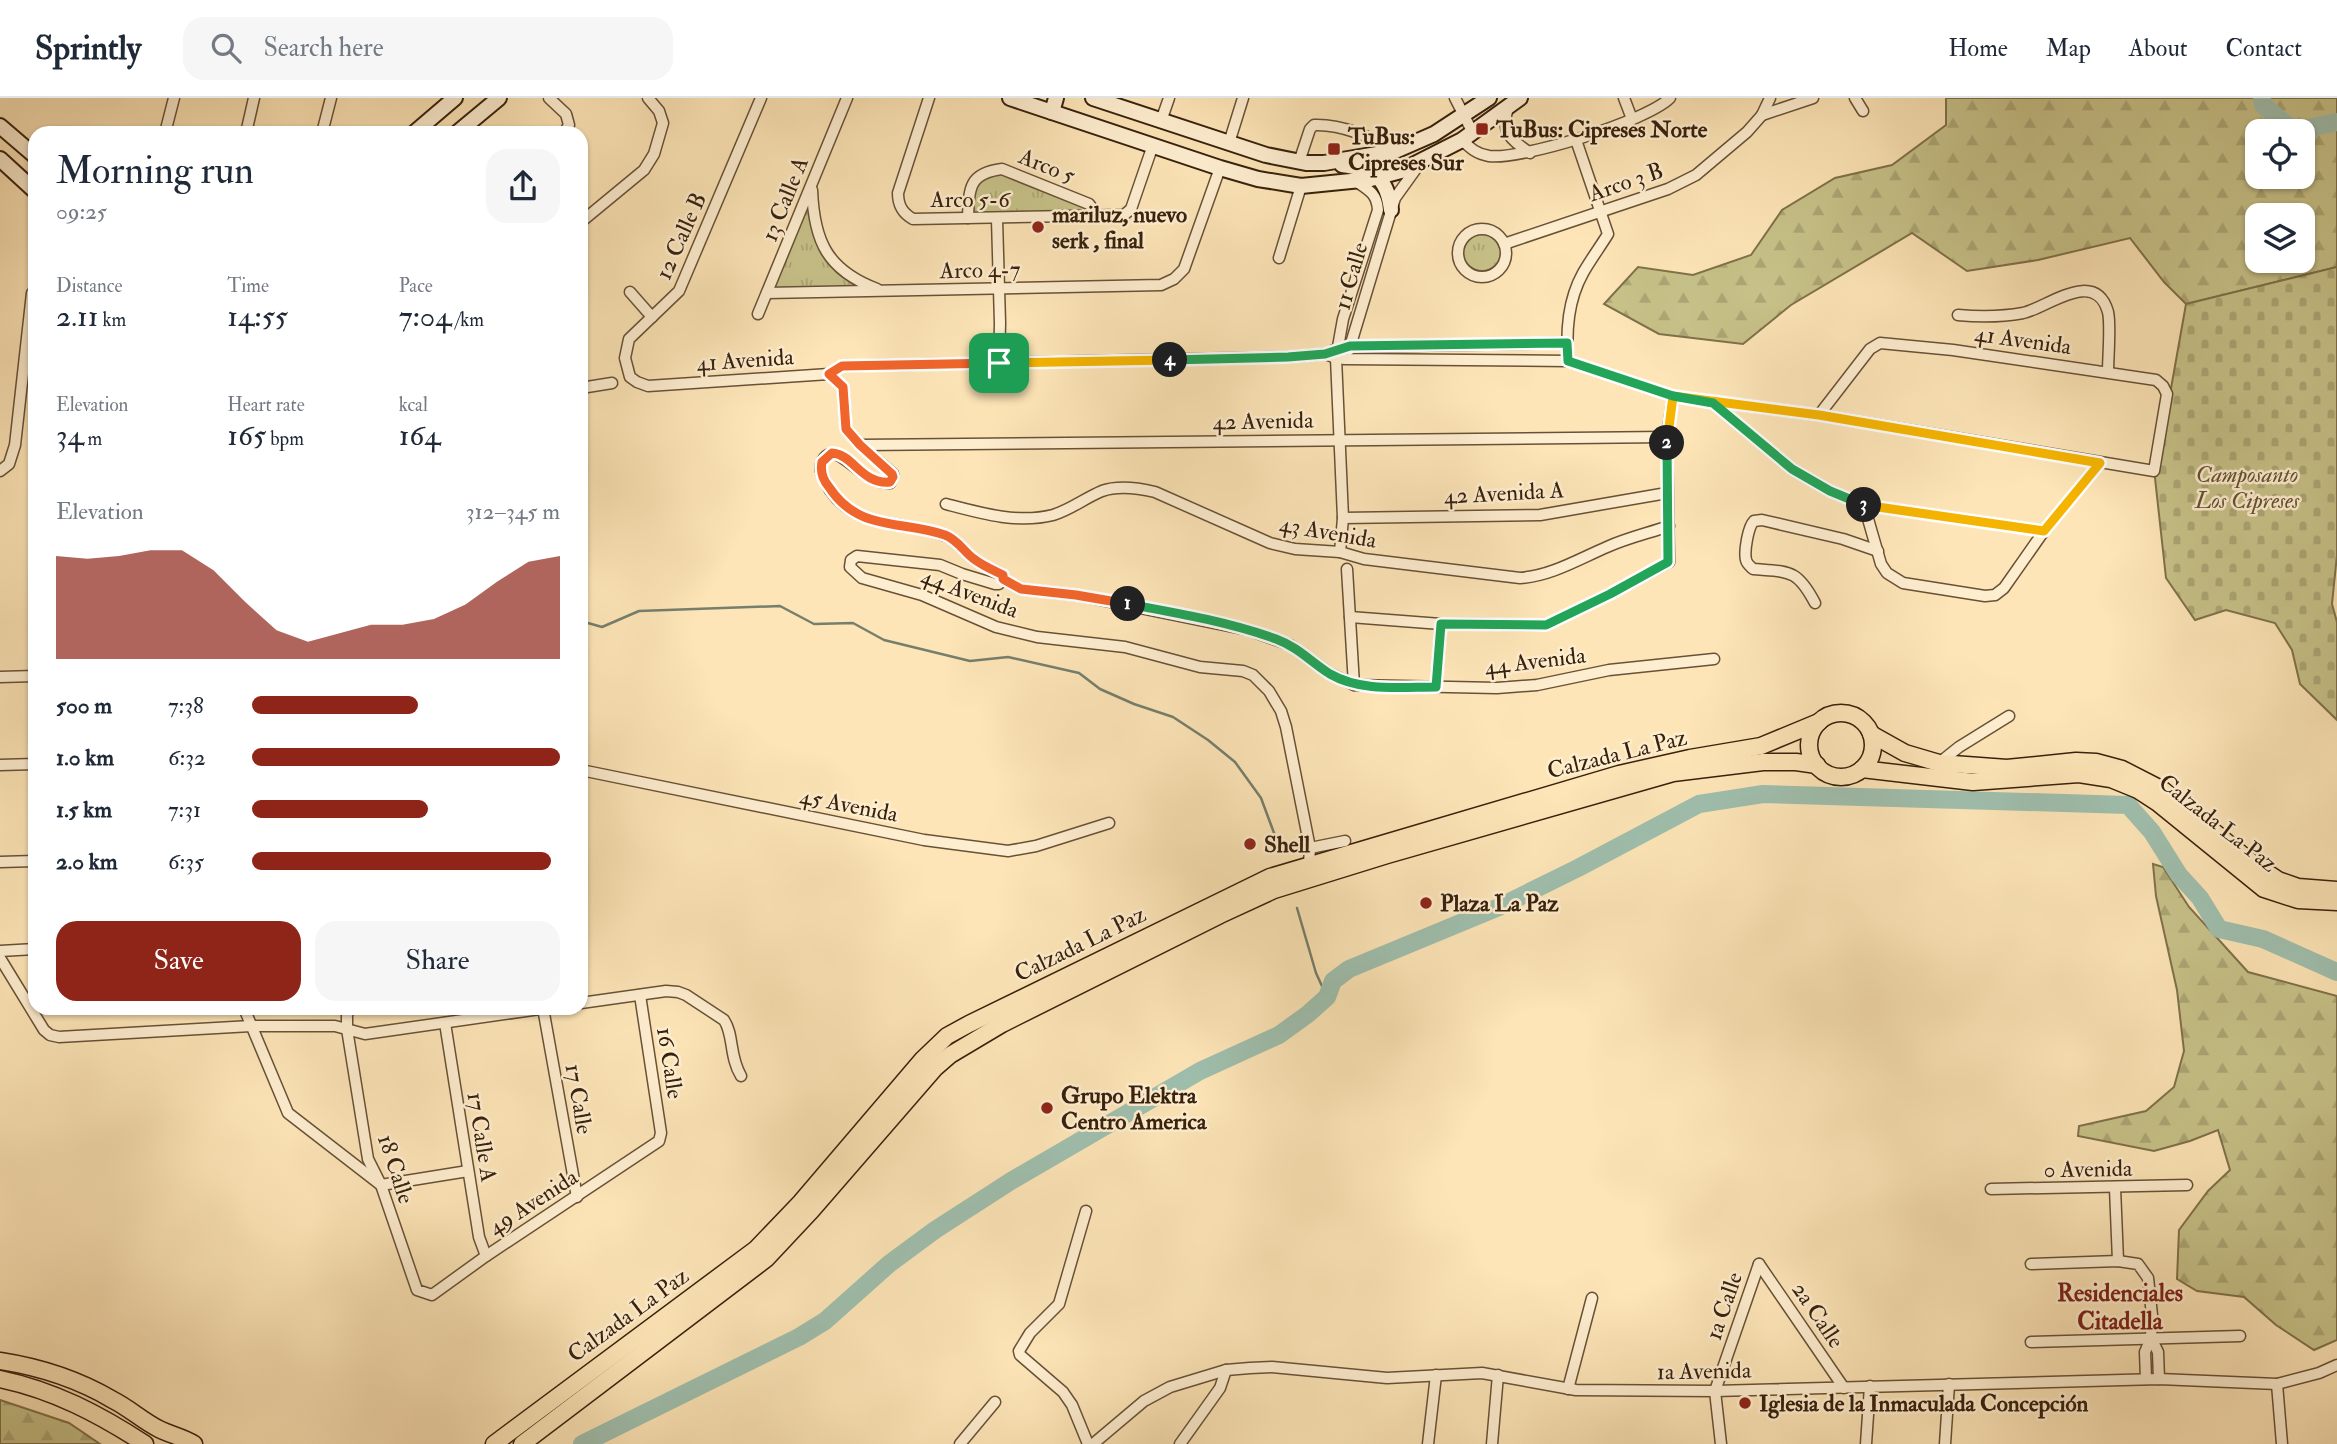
<!DOCTYPE html>
<html lang="en">
<head>
<meta charset="utf-8">
<style>
	:root { --surface:#fff; --page:#f6f6f7; --text:#1f2937; --muted:#747a83; --line:#e0e1e3; --accent:#8f2418 }
	body { margin:0; font-family:"IM FELL Double Pica",serif; background:var(--page); color:var(--text); height:100vh; display:flex; flex-direction:column; font-size:26px; white-space:nowrap }
	* { box-sizing:border-box; margin:0 }
	p { font-size:23px; color:var(--muted) }
	.icon { flex:none; width:38px; height:38px; fill:none; stroke:currentColor; stroke-width:2; stroke-linecap:round; stroke-linejoin:round }
	.map { position:relative; flex:1; overflow:hidden }
	.side { position:absolute; left:28px; top:28px; width:560px; height:889px; display:flex; flex-direction:column; background:var(--surface); border-radius:21px; box-shadow:0 2px 5px #0004 }
	.side>* { flex:none }
	.fabs { position:absolute; left:2245px; top:21px; display:grid; gap:14px }
	.fabs a { display:grid; place-items:center; width:70px; height:70px; border-radius:14px; background:var(--surface); box-shadow:0 2px 5px #0004; font-size:35px }
	.pin { position:absolute; display:grid; place-items:center; width:60px; height:60px; color:#fff; margin:-30px; border-radius:14px; box-shadow:0 4px 10px #0006 }
	.km { position:absolute; width:35px; height:35px; margin:-18px; border-radius:50%; background:#222; color:#fff; font-size:19px; line-height:35px; text-align:center }
	.round { display:grid; place-items:center; flex:none; width:74px; height:74px; border-radius:21px; background:var(--page) }
	.headline { display:flex; align-items:center; justify-content:space-between; height:119px; padding:0 28px }
	h1 { font-size:38px; font-weight:600; line-height:52px }
	.metrics { display:grid; grid-template-columns:repeat(3,1fr); gap:10px; height:119px; padding:7px 28px }
	.metrics div { display:grid; align-content:center }
	.metrics b { font-size:30px; font-weight:600 }
	.metrics small { font-size:19px; font-weight:400 }
	.metrics p { font-size:19px }
	.chart { height:196px; padding:14px 28px }
	.chart p { display:flex; justify-content:space-between }
	.chart svg { width:100%; height:126px; margin-top:7px; fill:var(--accent); opacity:.7 }
	.cta { display:flex; gap:14px; margin-top:auto; padding:14px 28px }
	.cta a { flex:1; height:80px; border-radius:21px; background:var(--accent); color:#fff; font-size:28px; font-weight:600; line-height:80px; text-align:center }
	.cta a+a { background:var(--page); color:var(--text) }
	ul { padding:0 28px; list-style:none; font-size:23px }
	li { display:grid; grid-template-columns:112px 84px 1fr; align-items:center; height:52px }
	li i { height:18px; border-radius:9px; background:var(--accent) }
	header { display:flex; align-items:center; gap:42px; box-sizing:border-box; height:98px; padding:0 35px; background:var(--surface); border-bottom:2px solid var(--line) }
	header strong { font-size:33px }
	nav { display:flex; gap:38px; margin-inline-start:auto; font-size:24px }
	.search { width:490px; height:63px; background:var(--page); display:flex; align-items:center; gap:18px; box-sizing:border-box; padding:0 24px; border-radius:21px; color:var(--muted); font-size:26px }
	.map>svg:first-child { display:block }
	.forest { fill:url(#forest-firs); stroke:#7f714a; stroke-width:2; fill-rule:evenodd }
	.cemetery { fill:url(#cemetery-stones); stroke:#7f714a; stroke-width:2 }
	.park { fill:url(#park-tufts); stroke:#7f714a; stroke-width:2 }
	.lines { fill:none; stroke-linecap:round; stroke-linejoin:round }
	.stream { stroke:#757f6d; stroke-width:2.5 }
	.river { stroke:#9fbfae; stroke-width:18 }
	.minor-casing { stroke:#685137; stroke-width:13 }
	.secondary-casing { stroke:#37200c; stroke-width:18 }
	.primary-casing { stroke:#37200c; stroke-width:19 }
	.minor { stroke:#feeed0; stroke-width:10 }
	.secondary { stroke:#feeed0; stroke-width:14 }
	.primary { stroke:#fde5b7; stroke-width:16 }
	.split-1-casing { stroke:#fff; stroke-width:14 }
	.split-2-casing { stroke:#fff; stroke-width:14 }
	.split-3-casing { stroke:#fff; stroke-width:14 }
	.split-4-casing { stroke:#fff; stroke-width:14 }
	.split-5-casing { stroke:#fff; stroke-width:14 }
	.split-1 { stroke:#f0652b; stroke-width:9 }
	.split-2 { stroke:#22a559; stroke-width:9 }
	.split-3 { stroke:#f5b400; stroke-width:9 }
	.split-4 { stroke:#22a559; stroke-width:9 }
	.split-5 { stroke:#f5b400; stroke-width:9 }
	.poi-dot { fill:#8f2418; stroke:#feeed0; stroke-width:2.5 }
	.labels { text-anchor:middle; dominant-baseline:central; stroke-width:5; stroke-linejoin:round; paint-order:stroke }
	.poi-label { font-size:23px; font-weight:bold; fill:#37200c; stroke:#feeed0; text-anchor:start }
	.street-label { font-size:23px; fill:#37200c; stroke:#feeed0 }
	.park-label { font-size:23px; font-style:italic; fill:#625132; stroke:#feeed0 }
	.neighbourhood-label { font-size:24px; font-weight:bold; fill:#7a1f14; stroke:#feeed0 }
</style>
</head>
<body>
<header>
<strong>Sprintly</strong>
<div class="search"><svg class="icon" aria-label="search" viewBox="0 0 24 24"><circle cx="10" cy="10" r="6"/><path d="M15 15l6 6"/></svg>Search here</div>
<nav><a>Home</a><a>Map</a><a>About</a><a>Contact</a></nav>
</header>
<div class="map">
<svg width="2337" height="1346" viewBox="0 0 2337 1346">
	<defs>
		<pattern id="forest-firs" width="22" height="20" patternUnits="userSpaceOnUse" patternTransform="scale(1.75)"><rect width="22" height="20" fill="#c7c289"/><path d="M5 1l3.5 6h-7zM16 11l3.5 6h-7z" fill="#aca675"/></pattern>
		<pattern id="cemetery-stones" width="16" height="16" patternUnits="userSpaceOnUse" patternTransform="scale(1.75)"><rect width="16" height="16" fill="#c7c289"/><path d="M2 7V4a2 2 0 0 1 4 0v3zM10 15v-3a2 2 0 0 1 4 0v3z" fill="#aca675"/></pattern>
		<pattern id="park-tufts" width="24" height="20" patternUnits="userSpaceOnUse" patternTransform="scale(1.75)"><rect width="24" height="20" fill="#c7c289"/><path d="M3 7l-1-3M5 7V3M7 7l1-3M15 17l-1-3M17 17v-4M19 17l1-3" fill="none" stroke="#aca675"/></pattern>
	</defs>
	<rect width="100%" height="100%" fill="#fde5b7"/>
	<filter id="stains"><feTurbulence type="fractalNoise" baseFrequency=".00286" numOctaves="4"/><feColorMatrix values="0 0 0 0 .2 0 0 0 0 .09 0 0 0 0 .02 0 0 0 .5 -.17"/></filter>
	<radialGradient id="worn" r=".72"><stop offset=".6" stop-color="#630" stop-opacity="0"/><stop offset="1" stop-color="#630" stop-opacity=".3"/></radialGradient>
	<g class="forest">
		<path d="M1946 0H2337V169L2186 206 2164 184 2130 140 2038 162 1967 173 1912 135 1791 207 1743 246 1659 236 1604 206 1638 169 1693 177 1751 157 1782 112 1835 80 1892 67 1946 27ZM2258 33H2303V79H2258ZM2258 117H2303V163H2258Z"/>
		<path d="M2153 766 2163 769 2189 809 2248 874 2337 898V1242L2314 1252 2276 1227 2244 1199 2197 1193 2177 1181 2179 1132 2208 1093 2230 1072 2218 1032 2190 1043 2154 1053 2078 1038 2079 1028 2146 1013 2174 989 2184 953 2177 892 2156 798Z"/>
		<path d="M0 1302 69 1325 100 1346H0Z"/>
	</g>
	<path class="cemetery" d="M2337 169V457L2332 506 2337 524V622L2300 586 2292 552 2275 525 2226 512 2195 522 2166 480 2155 380 2186 206Z"/>
	<g class="park">
		<path d="M1002 74 1088 109 1091 115 971 118V99L979 80Z"/>
		<path d="M810 103C808 147 829 168 863 191H772Z"/>
		<circle cx="1482" cy="154" r="19"/>
	</g>
	<g class="lines">
		<g class="stream">
			<path d="M581 523 602 529 639 513 780 508 814 526 853 525 884 542 970 563 1008 559 1079 575 1100 591 1134 606 1173 619 1208 642 1235 664 1261 700 1277 743"/>
			<path d="M1297 810 1316 875 1327 899"/>
		</g>
		<g class="river">
			<path d="M2262 0 2263 7 2294 33 2337 24"/>
			<path d="M582 1346 799 1239 825 1223 889 1166 935 1132 1011 1083 1200 973 1279 937 1308 916 1327 899 1333 883 1349 871 1499 809 1578 770 1699 706 1763 696 2128 707 2152 734 2179 777 2200 800 2219 831 2263 841 2337 874"/>
		</g>
		<g class="minor-casing">
			<g id="minor">
				<path d="M549 0 566 16 569 27 564 35"/>
				<path d="M761 0 679 193 629 241 625 260 630 279 637 284 648 288 829 276 842 268 1288 259 1325 256 1336 260 1345 261 1568 263 1673 298 1819 317 2154 373 2167 296 2163 288 2156 282 1953 252 1880 245 1870 251 1819 317"/>
				<path d="M929 0 898 95C898 107 902 115 913 121L1124 117 1131 111 1153 47"/>
				<path d="M1455 0 1473 35"/>
				<path d="M1624 0 1632 21"/>
				<path d="M1855 0 1863 13"/>
				<path d="M1508 10C1500 34 1511 42 1530 55"/>
				<path d="M1762 17 1813 0"/>
				<path d="M1161 23 1169 0"/>
				<path d="M165 35 174 0"/>
				<path d="M246 35 254 0"/>
				<path d="M322 35 331 0"/>
				<path d="M1462 42C1471 51 1477 56 1489 58 1522 62 1647 23 1670 0"/>
				<path d="M1229 45 1243 0"/>
				<path d="M1299 64 1310 31 1314 27C1343 26 1370 39 1395 53"/>
				<path d="M812 92C814 143 827 172 877 191"/>
				<path d="M968 120C969 90 969 75 1002 71L1089 106 1098 118"/>
				<path d="M997 121 1000 225 999 265"/>
				<path d="M581 124 644 72 654 56 663 25 659 13 648 0"/>
				<circle cx="1482" cy="155" r="24"/>
				<path d="M1504 146 1668 91 1696 77 1747 34 1762 17 1770 0"/>
				<path d="M1279 160 1301 88"/>
				<path d="M630 194 652 219"/>
				<path d="M767 195 1161 187 1174 181 1184 171 1220 70"/>
				<path d="M758 216 847 0"/>
				<path d="M1958 217C1980 219 2001 219 2023 215 2047 210 2095 169 2108 214 2111 227 2108 259 2108 274"/>
				<path d="M1334 252 1350 249 1567 245"/>
				<path d="M1349 252 1395 100 1418 68"/>
				<path d="M1568 263C1566 232 1568 202 1583 175 1591 161 1600 149 1608 136L1576 42"/>
				<path d="M829 276 843 289 846 331 860 347 893 376V379L890 385C863 386 844 352 830 356 823 358 820 366 821 373 823 380 827 386 830 392 858 433 907 422 946 438 957 442 962 451 970 458 979 467 992 471 1003 477V481L1021 491 1076 497 1248 532 1290 547 1329 575 1354 587 1497 590 1537 587 1609 572 1714 561"/>
				<path d="M581 290 612 285"/>
				<path d="M1713 305 1792 371 1830 393 1864 407 2044 433"/>
				<path d="M861 347 1667 339"/>
				<path d="M0 373 9 366 15 347 32 195"/>
				<path d="M946 406C980 415 1017 426 1053 417 1070 412 1085 400 1102 393 1119 387 1138 390 1155 394L1270 445 1295 451 1340 454 1364 461 1520 480C1551 478 1579 461 1607 449 1627 440 1649 435 1669 428"/>
				<path d="M1864 407 1881 466 1887 475 1903 485 1985 498 1995 497 2004 490 2044 433 2100 365"/>
				<path d="M1343 420 1540 417 1667 395"/>
				<path d="M1340 454 1343 420 1336 260 1343 221 1378 112C1377 96 1369 92 1357 84"/>
				<path d="M1347 471 1354 587"/>
				<path d="M1003 481 999 486H995L962 476 940 467 857 458 851 462 850 469 862 480 922 497 996 529 1037 539 1125 549 1200 569 1243 573 1253 577 1269 593 1281 613 1286 629 1310 750 1309 766"/>
				<path d="M1815 505C1797 471 1790 474 1753 471 1750 468 1747 466 1746 462 1744 453 1748 429 1754 423L1762 422 1843 441 1878 453"/>
				<path d="M1350 519 1441 526 1546 527 1610 496 1669 464 1667 339 1673 298"/>
				<path d="M0 579 35 578"/>
				<path d="M1436 589 1441 526"/>
				<path d="M1939 665 1959 649 2009 618"/>
				<path d="M0 667 35 666"/>
				<path d="M581 672 924 742 1008 753 1036 748 1109 725"/>
				<path d="M1310 750 1345 743"/>
				<path d="M0 764 35 763"/>
				<path d="M0 853 35 851"/>
				<path d="M0 860 44 932 50 937 59 939 251 928H335L365 936 547 910"/>
				<path d="M581 905 666 893 678 894 686 897 724 922C734 937 729 958 741 978"/>
				<path d="M244 910 288 1015 381 1087 468 1073"/>
				<path d="M350 910 347 917V931L368 1061 381 1087 417 1192 432 1197 486 1158 659 1043 661 1035 640 897"/>
				<path d="M543 910 577 1099"/>
				<path d="M445 925 479 1139 486 1158"/>
				<path d="M2115 1090 2118 1163"/>
				<path d="M1991 1091 2187 1087"/>
				<path d="M1086 1113 1059 1206 1030 1235 1019 1253 1020 1257 1063 1294 1072 1307 1088 1346"/>
				<path d="M1759 1166 1844 1290"/>
				<path d="M2031 1166 2118 1163 2138 1166 2148 1180 2152 1217 2151 1240 2158 1254 2159 1281"/>
				<path d="M2031 1244 2240 1238"/>
				<path d="M2146 1281 2145 1254 2151 1240"/>
				<path d="M2277 1286 2282 1346"/>
				<path d="M1568 1291 1592 1200"/>
				<path d="M960 1346 995 1304"/>
				<path d="M1093 1346 1144 1303 1170 1289 1226 1272 1250 1270 1272 1269 1387 1280 1482 1275 1576 1292 1715 1293 2159 1281 2277 1286 2319 1275 2337 1267"/>
				<path d="M1180 1346 1220 1290 1226 1272"/>
				<path d="M1428 1346 1436 1277"/>
				<path d="M1492 1346 1498 1277"/>
				<path d="M1721 1346 1715 1293 1759 1166"/>
				<path d="M1866 1346 1870 1288"/>
				<path d="M1945 1346 1949 1286"/>
			</g>
		</g>
		<g class="secondary-casing">
			<g id="secondary">
				<path d="M1010 0 1220 70 1258 81 1301 88 1371 81 1401 73 1462 42 1520 0"/>
				<path d="M1093 0 1266 57 1306 65H1324L1395 53 1434 36 1489 0"/>
				<path d="M1052 14 1056 0"/>
				<path d="M0 28 35 58"/>
				<path d="M414 35 455 0"/>
				<path d="M457 35 499 0"/>
				<path d="M0 61 35 93"/>
				<path d="M1342 67C1373 71 1387 78 1391 112"/>
			</g>
		</g>
		<g class="primary-casing">
			<g id="primary">
				<circle cx="1841" cy="647" r="32"/>
				<path d="M1871 636 1905 655 1939 665 2007 670 2076 663 2096 664 2122 671 2163 692 2251 764 2278 782 2298 789 2337 792"/>
				<path d="M1862 671 1973 684 2079 676 2111 681 2138 692 2158 705 2264 791 2298 802 2337 804"/>
				<path d="M0 1263C39 1269 79 1282 113 1302 129 1310 143 1323 159 1331 171 1337 183 1339 194 1346"/>
				<path d="M0 1281C53 1292 99 1316 145 1346"/>
				<path d="M494 1346 756 1151 801 1104 923 961 947 938 969 926 1270 779 1619 676 1690 660 1761 648 1819 624"/>
				<path d="M522 1346 766 1161 811 1113 935 970 950 957 1002 926 1220 817 1274 792 1387 757 1673 675 1763 664H1796L1817 667"/>
			</g>
		</g>
		<use href="#minor" class="minor"/>
		<use href="#secondary" class="secondary"/>
		<use href="#primary" class="primary"/>
	</g>
	<g class="lines">
		<g class="split-1-casing">
			<path id="split-1" d="M999 265 842 268 829 276 843 289 846 331 860 347 892 376 893 379 890 384C862 387 853 356 832 355L822 364C820 374 823 382 829 389 858 434 902 422 945 437 958 442 964 454 974 461 983 468 993 472 1003 477V481L1021 491 1076 497 1128 506"/>
		</g>
		<g class="split-2-casing">
			<path id="split-2" d="M1128 506C1177 515 1229 524 1276 541 1298 549 1311 564 1330 576 1361 594 1401 589 1436 589L1441 526 1546 527 1610 496 1668 464 1667 345"/>
		</g>
		<g class="split-3-casing">
			<path id="split-3" d="M1667 345 1673 298 1819 317 2100 365 2044 433 1864 407"/>
		</g>
		<g class="split-4-casing">
			<path id="split-4" d="M1170 262 1288 259 1325 256 1350 248 1567 245 1568 263 1673 298 1713 305 1792 371 1830 393 1864 407"/>
		</g>
		<g class="split-5-casing">
			<path id="split-5" d="M999 265 1170 262"/>
		</g>
		<use href="#split-1" class="split-1"/>
		<use href="#split-2" class="split-2"/>
		<use href="#split-3" class="split-3"/>
		<use href="#split-4" class="split-4"/>
		<use href="#split-5" class="split-5"/>
	</g>
	<g class="poi-dot">
		<rect x="1475" y="24" width="14" height="14" rx="3.5"/>
		<rect x="1327" y="44" width="14" height="14" rx="3.5"/>
		<circle cx="1038" cy="129" r="7"/>
		<circle cx="1250" cy="746" r="7"/>
		<circle cx="1426" cy="805" r="7"/>
		<circle cx="1047" cy="1010" r="7"/>
		<circle cx="1745" cy="1305" r="7"/>
	</g>
	<g class="labels">
		<g class="poi-label">
			<text x="1496" y="31">TuBus: Cipreses Norte</text>
			<text x="1348" y="38">TuBus:<tspan x="1348" dy="26">Cipreses Sur</tspan></text>
			<text x="1052" y="116">mariluz, nuevo<tspan x="1052" dy="26">serk , final</tspan></text>
			<text x="1264" y="746">Shell</text>
			<text x="1440" y="805">Plaza La Paz</text>
			<text x="1061" y="997">Grupo Elektra<tspan x="1061" dy="26">Centro America</tspan></text>
			<text x="1759" y="1305">Iglesia de la Inmaculada Concepción</text>
		</g>
		<g class="street-label">
			<text transform="translate(1047 68) rotate(22)">Arco 5</text>
			<text transform="translate(1626 84) rotate(-19)">Arco 3 B</text>
			<text transform="translate(785 101) rotate(-68)">13 Calle A</text>
			<text x="970" y="101">Arco 5-6</text>
			<text transform="translate(681 138) rotate(-66)">12 Calle B</text>
			<text transform="translate(980 172) rotate(-1)">Arco 4-7</text>
			<text transform="translate(1351 178) rotate(-74)">11 Calle</text>
			<text transform="translate(2023 242) rotate(8)">41 Avenida</text>
			<text transform="translate(745 262) rotate(-4)">41 Avenida</text>
			<text transform="translate(1263 323) rotate(-1)">42 Avenida</text>
			<text transform="translate(1504 395) rotate(-3)">42 Avenida A</text>
			<text transform="translate(1328 434) rotate(10)">43 Avenida</text>
			<text transform="translate(970 495) rotate(21)">44 Avenida</text>
			<text transform="translate(1535 563) rotate(-7)">44 Avenida</text>
			<text transform="translate(1617 656) rotate(-14)">Calzada La Paz</text>
			<text transform="translate(849 707) rotate(11)">45 Avenida</text>
			<text transform="translate(2218 725) rotate(38)">Calzada La Paz</text>
			<text transform="translate(1080 846) rotate(-26)">Calzada La Paz</text>
			<text transform="translate(670 965) rotate(81)">16 Calle</text>
			<text transform="translate(579 1001) rotate(80)">17 Calle</text>
			<text transform="translate(482 1039) rotate(81)">17 Calle A</text>
			<text transform="translate(396 1071) rotate(72)">18 Calle</text>
			<text transform="translate(2088 1071) rotate(-1)">0 Avenida</text>
			<text transform="translate(533 1104) rotate(-33)">49 Avenida</text>
			<text transform="translate(1724 1208) rotate(-71)">1a Calle</text>
			<text transform="translate(628 1217) rotate(-36)">Calzada La Paz</text>
			<text transform="translate(1818 1217) rotate(56)">2a Calle</text>
			<text transform="translate(1704 1273) rotate(-1)">1a Avenida</text>
		</g>
		<g class="park-label">
			<text x="2247" y="376">Camposanto<tspan x="2247" dy="26">Los Cipreses</tspan></text>
		</g>
		<g class="neighbourhood-label">
			<text x="2120" y="1195">Residenciales<tspan x="2120" dy="28">Citadella</tspan></text>
		</g>
	</g>
	<rect width="100%" height="100%" filter="url(#stains)"/>
	<rect width="100%" height="100%" fill="url(#worn)"/>
</svg>
<div class="fabs">
<a><svg class="icon" aria-label="locate" viewBox="0 0 24 24"><circle cx="12" cy="12" r="6"/><path d="M12 2v4M12 18v4M2 12h4M18 12h4"/></svg></a>
<a><svg class="icon" aria-label="layers" viewBox="0 0 24 24"><path d="M12 4l9 5-9 5-9-5zM3 14l9 5 9-5"/></svg></a>
</div>
<div class="pin" style="left:999px;top:265px;background:#1e9e55"><svg class="icon" aria-label="arrive" viewBox="0 0 24 24"><path d="M6 21V4h12l-3 4 3 4H6"/></svg></div>
<b class="km" style="left:1128px;top:506px">1</b>
<b class="km" style="left:1667px;top:345px">2</b>
<b class="km" style="left:1864px;top:407px">3</b>
<b class="km" style="left:1170px;top:262px">4</b>
<section class="side">
<div class="headline"><div><h1>Morning run</h1><p>09:25</p></div><a class="round"><svg class="icon" aria-label="share" viewBox="0 0 24 24"><path d="M12 15V3M7 8l5-5 5 5M5 13v7h14v-7"/></svg></a></div>
<div class="metrics">
<div><p>Distance</p><b>2.11<small> km</small></b></div>
<div><p>Time</p><b>14:55</b></div>
<div><p>Pace</p><b>7:04<small> /km</small></b></div>
</div>
<div class="metrics">
<div><p>Elevation</p><b>34<small> m</small></b></div>
<div><p>Heart rate</p><b>165<small> bpm</small></b></div>
<div><p>kcal</p><b>164</b></div>
</div>
<div class="chart"><p><span>Elevation</span>312–345 m</p>
<svg viewBox="0 0 160 44" preserveAspectRatio="none"><path d="M0 44V8L10 9L20 8L30 6L40 6L50 13L60 24L70 34L80 38L90 35L100 32L110 32L120 30L130 25L140 17L150 10L160 8V44z"/></svg>
</div>
<ul>
<li><b>500 m</b>7:38<i style="width:54%"></i></li>
<li><b>1.0 km</b>6:32<i style="width:100%"></i></li>
<li><b>1.5 km</b>7:31<i style="width:57%"></i></li>
<li><b>2.0 km</b>6:35<i style="width:97%"></i></li>
</ul>
<div class="cta"><a>Save</a><a>Share</a></div>
</section>
</div>
</body>
</html>
